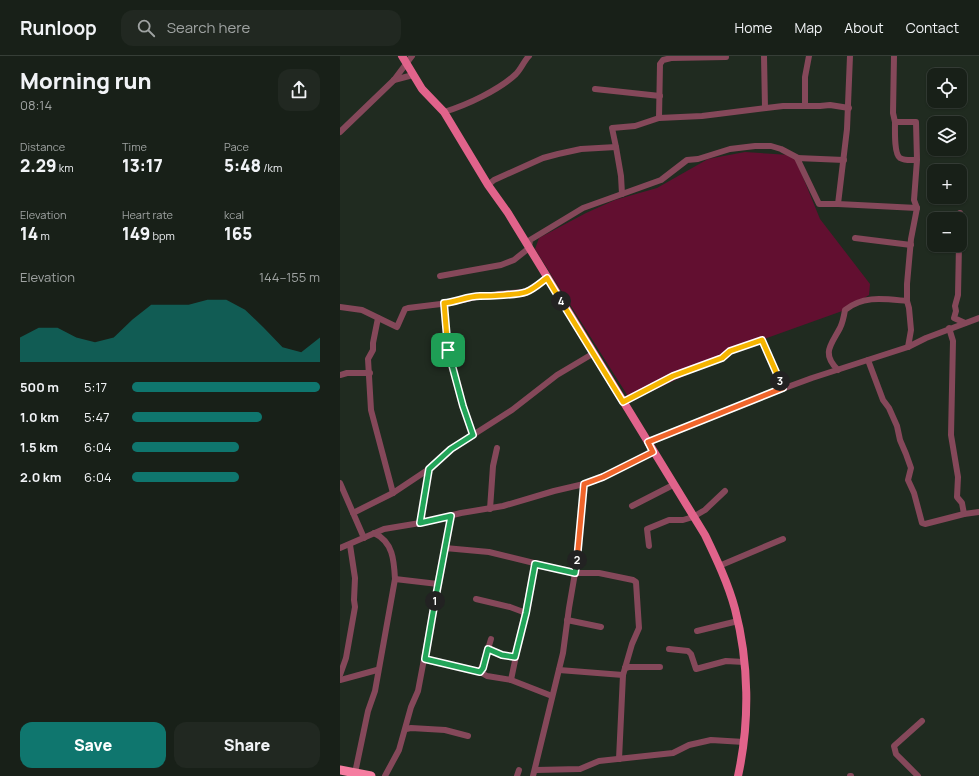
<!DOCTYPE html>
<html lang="en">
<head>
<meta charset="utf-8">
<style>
	:root { --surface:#182018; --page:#212821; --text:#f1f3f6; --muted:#9fa3a2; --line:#363e37; --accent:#0f766e }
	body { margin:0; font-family:Manrope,sans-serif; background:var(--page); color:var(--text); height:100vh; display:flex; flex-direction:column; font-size:15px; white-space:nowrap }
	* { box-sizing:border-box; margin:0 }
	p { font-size:13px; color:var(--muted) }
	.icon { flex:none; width:22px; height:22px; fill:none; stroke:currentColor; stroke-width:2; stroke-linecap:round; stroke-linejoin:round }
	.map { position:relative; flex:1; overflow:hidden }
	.drawer { display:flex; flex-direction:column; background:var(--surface); width:340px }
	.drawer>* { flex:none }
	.controls { position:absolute; left:587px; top:12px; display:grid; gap:8px }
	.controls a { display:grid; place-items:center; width:40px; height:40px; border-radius:8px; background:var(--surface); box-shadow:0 1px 3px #0004,0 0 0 1px var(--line); font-size:20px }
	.pin { position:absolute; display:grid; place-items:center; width:34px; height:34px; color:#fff; margin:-17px; border-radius:8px; box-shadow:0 2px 6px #0006 }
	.km { position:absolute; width:20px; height:20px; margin:-10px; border-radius:50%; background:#222; color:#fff; font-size:11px; line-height:20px; text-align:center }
	.round { display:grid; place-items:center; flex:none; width:42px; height:42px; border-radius:12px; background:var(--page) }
	.summary { display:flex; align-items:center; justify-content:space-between; height:68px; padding:0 20px }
	h1 { font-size:22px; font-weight:800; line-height:30px }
	.metrics { display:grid; grid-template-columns:repeat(3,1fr); gap:6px; height:68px; padding:4px 20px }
	.metrics div { display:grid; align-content:center }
	.metrics b { font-size:17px; font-weight:800 }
	.metrics small { font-size:11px; font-weight:400 }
	.metrics p { font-size:11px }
	.chart { height:112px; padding:8px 20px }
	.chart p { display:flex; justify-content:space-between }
	.chart svg { width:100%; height:72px; margin-top:4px; fill:var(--accent); opacity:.7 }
	.cta { display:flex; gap:8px; margin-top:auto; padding:8px 20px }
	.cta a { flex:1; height:46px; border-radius:12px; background:var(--accent); color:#fff; font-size:16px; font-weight:800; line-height:46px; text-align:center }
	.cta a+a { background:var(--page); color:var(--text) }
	ul { padding:0 20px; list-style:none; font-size:13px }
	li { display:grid; grid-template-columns:64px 48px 1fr; align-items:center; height:30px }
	li i { height:10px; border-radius:5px; background:var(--accent) }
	header { display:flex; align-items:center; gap:24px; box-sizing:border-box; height:56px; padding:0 20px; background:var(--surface); border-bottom:1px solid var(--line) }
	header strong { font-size:19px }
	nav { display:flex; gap:22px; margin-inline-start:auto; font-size:14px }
	.search { width:280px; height:36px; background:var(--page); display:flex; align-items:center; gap:10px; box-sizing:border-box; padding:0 14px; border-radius:12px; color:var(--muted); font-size:15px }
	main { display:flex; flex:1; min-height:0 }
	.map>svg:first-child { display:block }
	.green { fill:#620f30 }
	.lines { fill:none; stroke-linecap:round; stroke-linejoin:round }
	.minor { stroke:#85485a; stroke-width:6 }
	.major { stroke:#e1638b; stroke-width:8 }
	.highway { stroke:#f57da0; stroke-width:9 }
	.split-1-casing { stroke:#fff; stroke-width:8 }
	.split-2-casing { stroke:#fff; stroke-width:8 }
	.split-3-casing { stroke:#fff; stroke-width:8 }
	.split-4-casing { stroke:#fff; stroke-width:8 }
	.split-5-casing { stroke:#fff; stroke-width:8 }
	.split-1 { stroke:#22a559; stroke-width:5 }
	.split-2 { stroke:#22a559; stroke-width:5 }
	.split-3 { stroke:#f0652b; stroke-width:5 }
	.split-4 { stroke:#f5b400; stroke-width:5 }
	.split-5 { stroke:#f5b400; stroke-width:5 }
</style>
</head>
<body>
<header>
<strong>Runloop</strong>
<div class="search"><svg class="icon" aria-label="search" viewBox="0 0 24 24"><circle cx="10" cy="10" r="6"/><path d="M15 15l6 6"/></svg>Search here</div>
<nav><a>Home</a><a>Map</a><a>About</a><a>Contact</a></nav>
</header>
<main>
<section class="drawer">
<div class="summary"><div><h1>Morning run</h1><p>08:14</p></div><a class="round"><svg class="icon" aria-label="share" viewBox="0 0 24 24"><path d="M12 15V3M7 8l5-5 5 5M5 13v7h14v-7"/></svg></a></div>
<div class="metrics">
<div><p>Distance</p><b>2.29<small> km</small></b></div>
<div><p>Time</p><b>13:17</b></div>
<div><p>Pace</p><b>5:48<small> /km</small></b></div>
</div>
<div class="metrics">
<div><p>Elevation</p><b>14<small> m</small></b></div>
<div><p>Heart rate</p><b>149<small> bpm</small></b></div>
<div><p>kcal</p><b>165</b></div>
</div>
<div class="chart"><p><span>Elevation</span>144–155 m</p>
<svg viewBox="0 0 160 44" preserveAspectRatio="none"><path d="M0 44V29L10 23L20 23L30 29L40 32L50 29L60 18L70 9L80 9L90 9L100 6L110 6L120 12L130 23L140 35L150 38L160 29V44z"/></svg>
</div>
<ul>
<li><b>500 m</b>5:17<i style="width:100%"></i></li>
<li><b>1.0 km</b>5:47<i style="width:69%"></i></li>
<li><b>1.5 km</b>6:04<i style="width:57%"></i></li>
<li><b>2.0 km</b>6:04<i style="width:57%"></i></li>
</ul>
<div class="cta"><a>Save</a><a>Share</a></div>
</section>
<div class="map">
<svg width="639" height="720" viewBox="0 0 639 720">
	<rect width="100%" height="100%" fill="#202b20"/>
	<path class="green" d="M405 96 450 99 456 104 480 163 530 228 529 239 505 254 388 296 382 302 291 345 195 193 199 182 246 157 275 144 317 132 368 103Z"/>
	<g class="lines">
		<g class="minor">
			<path d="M424 0 425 52"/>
			<path d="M510 0 507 73 498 148 577 152"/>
			<path d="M554 0 553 57 555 66"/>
			<path d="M54 24 73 19"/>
			<path d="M255 33 320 40"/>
			<path d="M465 49V21L469 0"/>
			<path d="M104 56C127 49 159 34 176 18 181 13 184 5 189 0"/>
			<path d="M319 62 320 8 323 4 331 2 386 1"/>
			<path d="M0 76 54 24 72 0"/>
			<path d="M276 91 281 120 282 138"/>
			<path d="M148 129 154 124 203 102 218 98 241 93 276 91 272 72 295 70 319 62 362 60 443 50H480L490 49 509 52"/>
			<path d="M498 148H479L457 102 504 104"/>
			<path d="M620 163V157"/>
			<path d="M515 182 571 189"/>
			<path d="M619 189 618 239 615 250 616 255 614 262 625 267"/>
			<path d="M100 220 161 209 174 204 189 192 190 184 243 152 321 124 347 104 358 103 390 93 415 90H431L441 93 458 102"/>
			<path d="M104 247 109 298 123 350 133 379"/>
			<path d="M0 251 22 254 57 271 65 253 68 252 109 247 140 240 148 241 158 238 183 236 190 234 207 222"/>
			<path d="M38 262 33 287V294L28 303 31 354 53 437"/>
			<path d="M609 272 613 285 611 379 618 421 617 441 622 447 624 458"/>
			<path d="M568 291 571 274 569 252 567 245V228L571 183 577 152 574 144 577 104 576 66H555C555 74 554 98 560 102 565 105 572 104 577 104"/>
			<path d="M528 304 543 344 549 352 557 370 560 384 566 398 571 412 568 424 574 437 582 467 585 468 624 458 639 456"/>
			<path d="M498 314C481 297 491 289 500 272 503 266 504 260 505 254 523 239 545 243 567 245"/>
			<path d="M0 319 7 317H30"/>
			<path d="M283 346 333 320 382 302 390 295 422 284 443 332"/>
			<path d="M308 386 415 343 472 322 568 291 586 282 639 262"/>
			<path d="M0 427 24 482"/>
			<path d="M292 450 333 429"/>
			<path d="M150 453 153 410 157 392"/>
			<path d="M13 457 53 437 89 413 111 393 172 354 217 319 254 297"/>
			<path d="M80 467 89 413"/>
			<path d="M309 490 307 473 329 464H343L353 461 365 454 385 435"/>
			<path d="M0 492 44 473 80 467 121 457 163 450 214 435 244 428 263 421 313 396"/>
			<path d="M105 492 149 496 235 517H259L293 524 296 526 299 572 292 588 283 619 279 703"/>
			<path d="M379 510 443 483"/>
			<path d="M55 523 98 528"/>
			<path d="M136 543 170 551 186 557"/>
			<path d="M227 564 261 571"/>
			<path d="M357 575 398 565"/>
			<path d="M148 593 151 583"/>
			<path d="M329 593 348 595 351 598 356 613 386 605 404 606"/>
			<path d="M85 603 140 616 147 620 171 624 212 640"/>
			<path d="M285 612 289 611H320"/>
			<path d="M219 614 283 619"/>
			<path d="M140 616 148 593 161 599 175 601"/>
			<path d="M0 619 6 602 15 551 14 544 15 522 10 489"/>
			<path d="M0 624 37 614"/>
			<path d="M171 624 195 508"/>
			<path d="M66 673 71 672 105 674 128 680"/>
			<path d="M196 714 240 713 259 705 333 697 349 689 371 684 404 686"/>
			<path d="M15 717 28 655 35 635 55 523C54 504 53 486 34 477"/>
			<path d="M45 720 59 694 71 651 78 635 111 460"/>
			<path d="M177 720 179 714"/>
			<path d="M193 720 223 597 229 552 235 517 244 428"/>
			<path d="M510 720H511"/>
			<path d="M578 720 556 698 554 690 582 665"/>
		</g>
		<path class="major" d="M62 0 82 33 104 56 148 129 168 157 365 479C376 502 388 527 395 553 409 606 410 666 398 720"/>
		<path class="highway" d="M0 714 31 720"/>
	</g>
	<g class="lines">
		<g class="split-1-casing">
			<path id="split-1" d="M95 545 111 460 80 467 89 413 111 393 133 379 123 350 108 294"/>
		</g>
		<g class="split-2-casing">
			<path id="split-2" d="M95 545 85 603 140 616 143 612 148 593 162 599 175 601 186 557 195 508 235 517 237 504"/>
		</g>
		<g class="split-3-casing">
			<path id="split-3" d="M237 504 244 428 263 421 313 396 308 386 443 332 440 325"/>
		</g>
		<g class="split-4-casing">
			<path id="split-4" d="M221 245 283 346 333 320 382 302 390 295 422 284 440 325"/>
		</g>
		<g class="split-5-casing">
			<path id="split-5" d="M108 294 104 247C116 246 128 240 140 240 150 240 177 239 186 236 194 233 200 227 207 222L221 245"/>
		</g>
		<use href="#split-1" class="split-1"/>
		<use href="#split-2" class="split-2"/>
		<use href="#split-3" class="split-3"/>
		<use href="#split-4" class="split-4"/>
		<use href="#split-5" class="split-5"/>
	</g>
</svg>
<div class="controls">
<a><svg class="icon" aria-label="locate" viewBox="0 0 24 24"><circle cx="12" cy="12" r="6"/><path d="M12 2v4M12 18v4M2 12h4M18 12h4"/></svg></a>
<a><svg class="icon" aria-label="layers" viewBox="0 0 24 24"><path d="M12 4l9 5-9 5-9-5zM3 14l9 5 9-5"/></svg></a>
<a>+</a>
<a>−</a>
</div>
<div class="pin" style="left:108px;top:294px;background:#1e9e55"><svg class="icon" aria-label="arrive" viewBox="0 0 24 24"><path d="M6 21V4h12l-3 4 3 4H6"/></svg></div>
<b class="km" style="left:95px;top:545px">1</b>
<b class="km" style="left:237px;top:504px">2</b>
<b class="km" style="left:440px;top:325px">3</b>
<b class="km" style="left:221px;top:245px">4</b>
</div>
</main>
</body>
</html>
